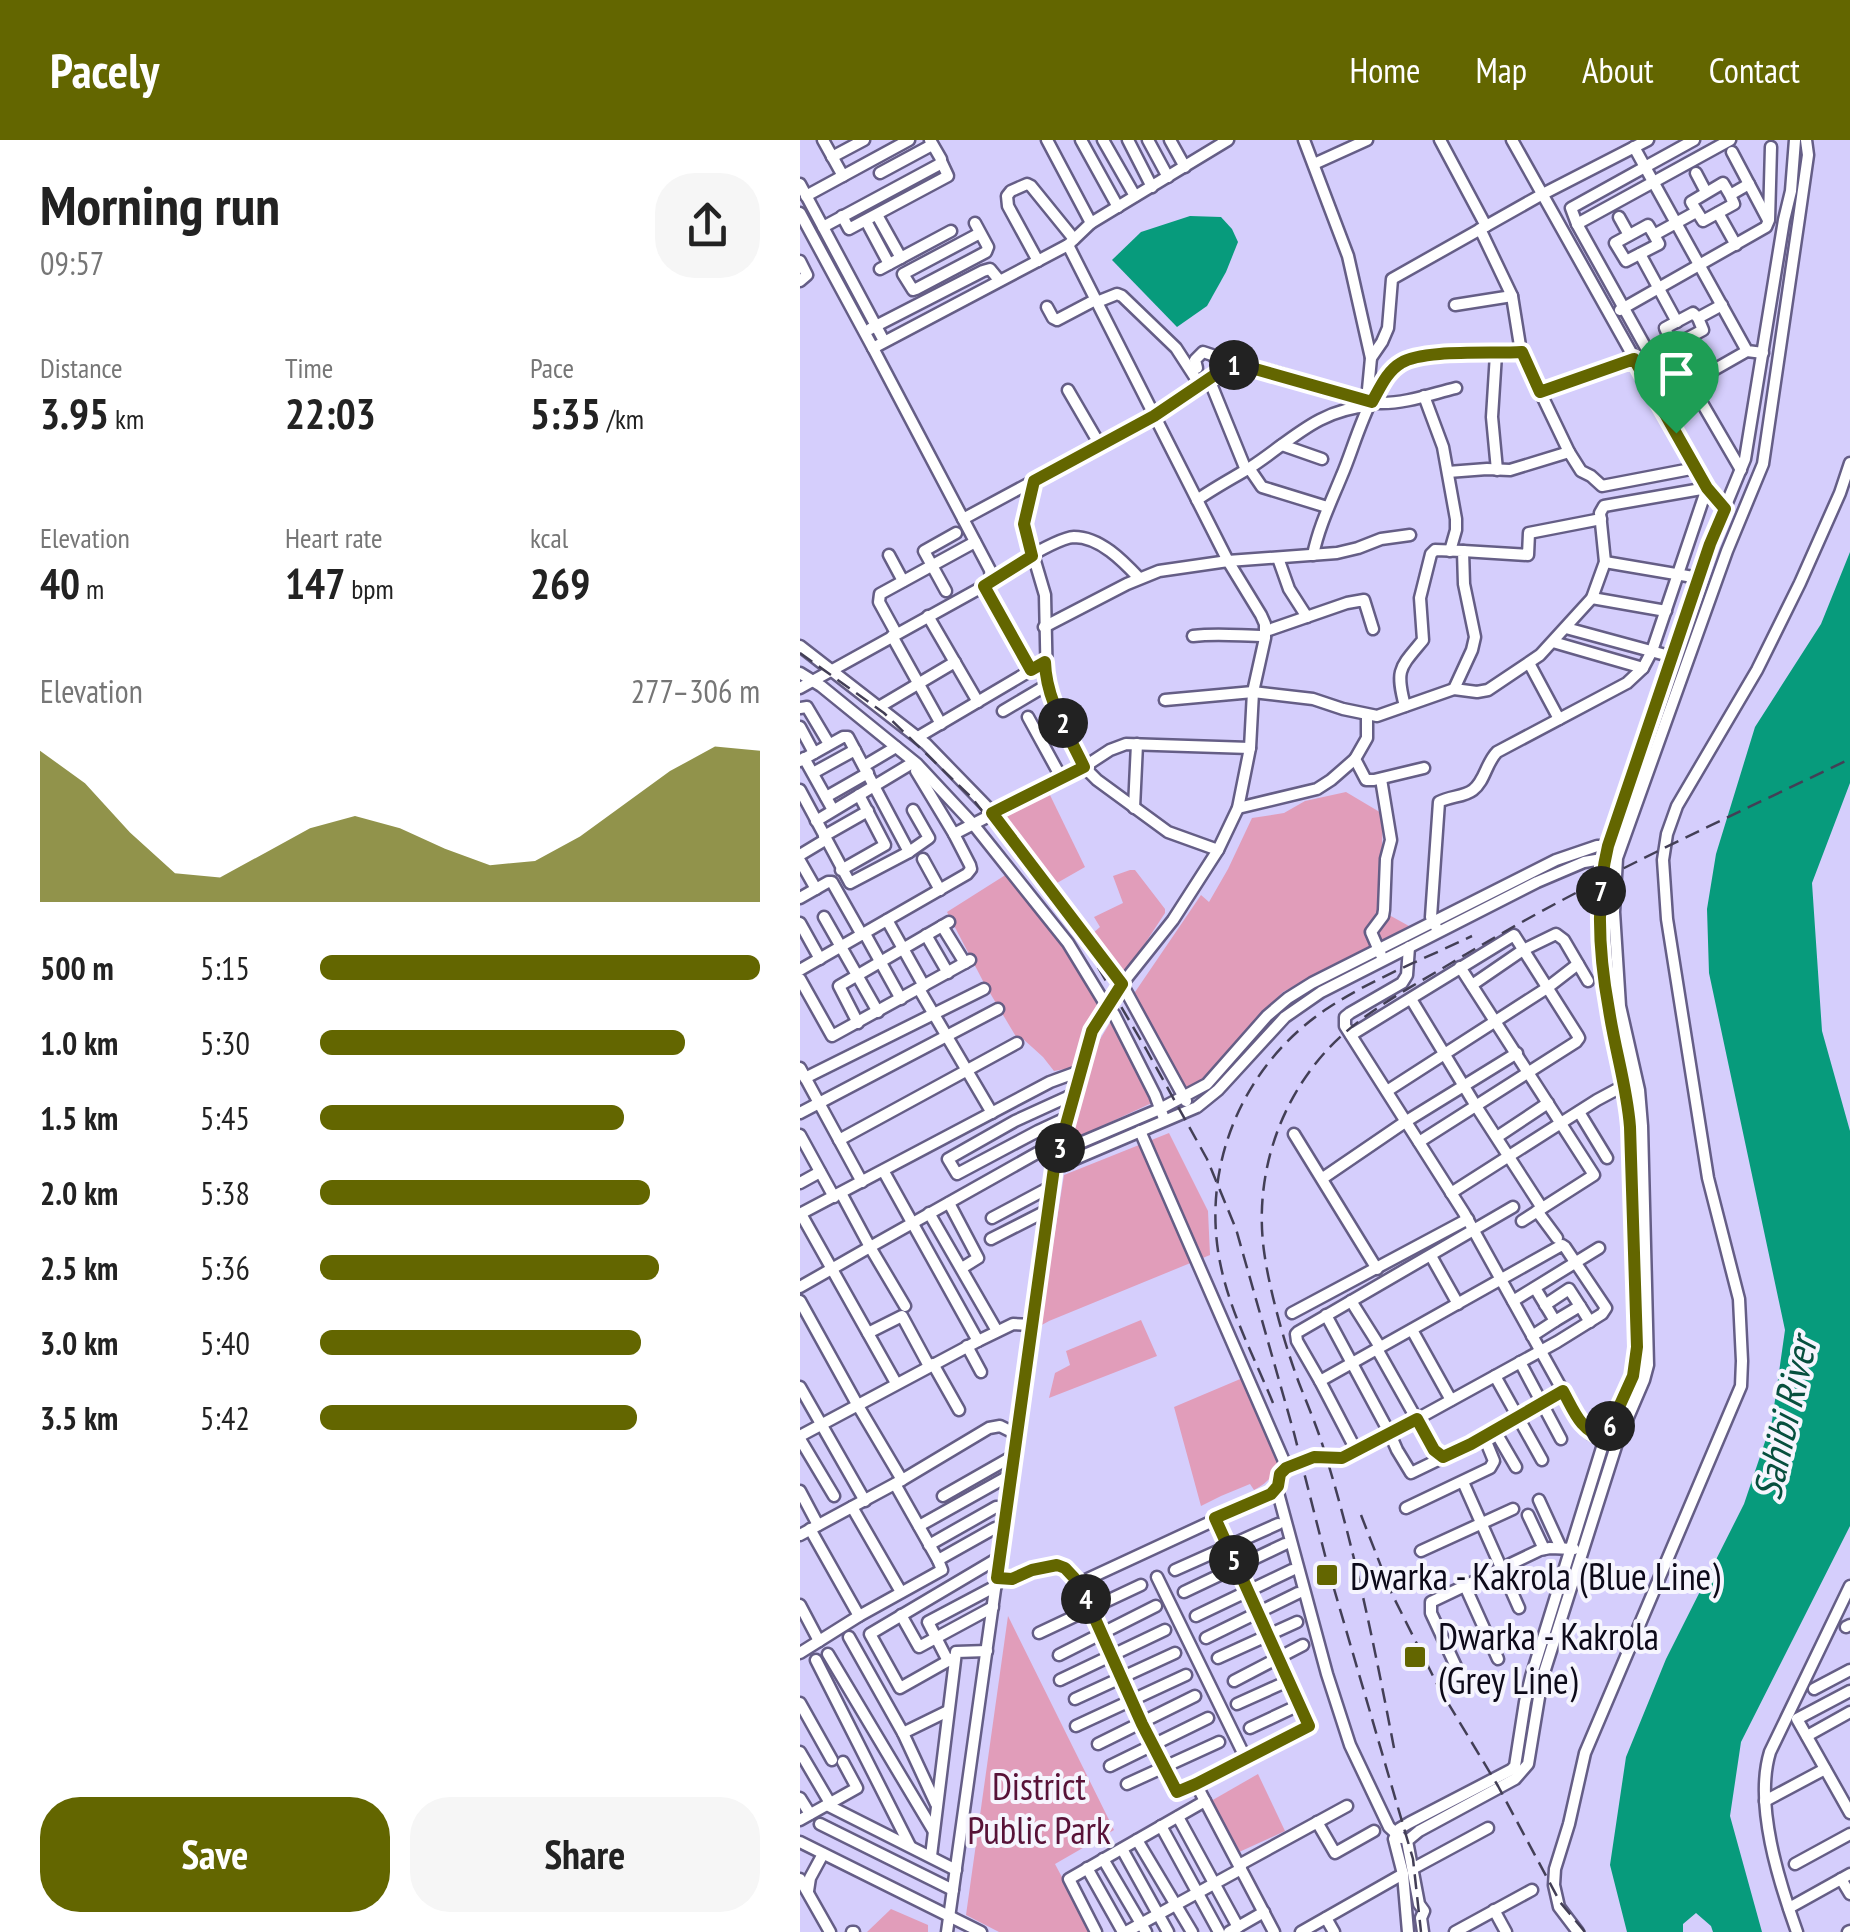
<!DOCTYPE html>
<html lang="en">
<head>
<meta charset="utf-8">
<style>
	:root { --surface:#fff; --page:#f6f6f6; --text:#222; --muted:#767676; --accent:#636600 }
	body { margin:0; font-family:"PT Sans Narrow",sans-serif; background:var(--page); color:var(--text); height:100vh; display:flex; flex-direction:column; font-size:38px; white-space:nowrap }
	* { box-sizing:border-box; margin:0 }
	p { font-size:32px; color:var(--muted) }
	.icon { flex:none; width:55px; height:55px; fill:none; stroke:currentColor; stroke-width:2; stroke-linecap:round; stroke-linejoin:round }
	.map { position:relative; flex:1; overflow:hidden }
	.side { display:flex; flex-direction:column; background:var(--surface); width:800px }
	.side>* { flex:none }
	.pin { position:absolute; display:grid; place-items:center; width:85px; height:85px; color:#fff; margin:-102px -42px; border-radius:50% 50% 50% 0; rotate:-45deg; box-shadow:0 0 10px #0007 }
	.pin .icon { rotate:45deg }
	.km { position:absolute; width:50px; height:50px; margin:-25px; border-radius:50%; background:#222; color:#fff; font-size:28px; line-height:50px; text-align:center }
	.round { display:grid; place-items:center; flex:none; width:105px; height:105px; border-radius:40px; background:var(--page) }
	.summary { display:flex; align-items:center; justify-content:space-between; height:170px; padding:0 40px }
	h1 { font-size:55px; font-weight:700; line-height:75px }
	.figures { display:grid; grid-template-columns:repeat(3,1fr); gap:15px; height:170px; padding:10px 40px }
	.figures div { display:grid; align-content:center }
	.figures b { font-size:42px; font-weight:700 }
	.figures small { font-size:28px; font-weight:400 }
	.figures p { font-size:28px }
	.chart { height:280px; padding:20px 40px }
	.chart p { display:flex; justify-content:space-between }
	.chart svg { width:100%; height:180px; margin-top:10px; fill:var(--accent); opacity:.7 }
	.button { display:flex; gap:20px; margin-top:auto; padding:20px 40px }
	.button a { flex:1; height:115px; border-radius:40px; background:var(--accent); color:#fff; font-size:40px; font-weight:700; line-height:115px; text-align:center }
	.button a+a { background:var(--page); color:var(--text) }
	ul { padding:0 40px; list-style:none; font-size:32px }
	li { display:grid; grid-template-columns:160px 120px 1fr; align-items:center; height:75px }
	li i { height:25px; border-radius:12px; background:var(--accent) }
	header { display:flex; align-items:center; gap:60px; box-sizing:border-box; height:140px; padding:0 50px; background:var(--accent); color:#fff }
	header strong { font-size:48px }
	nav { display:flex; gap:55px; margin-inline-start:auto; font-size:35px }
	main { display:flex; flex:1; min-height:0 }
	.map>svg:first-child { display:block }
	.green { fill:#e19dba }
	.water { fill:#079b7c }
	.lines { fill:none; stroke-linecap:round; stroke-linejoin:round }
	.minor-casing { stroke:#655e86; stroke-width:15 }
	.minor { stroke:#fff; stroke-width:10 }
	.rail { stroke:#433f56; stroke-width:2.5; stroke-dasharray:15 8; stroke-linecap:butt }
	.route-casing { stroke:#fff; stroke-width:20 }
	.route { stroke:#636600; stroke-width:12 }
	.poi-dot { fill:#636600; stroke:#f6f5fe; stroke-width:4 }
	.labels { text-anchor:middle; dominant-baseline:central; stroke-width:8; stroke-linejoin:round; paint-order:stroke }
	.poi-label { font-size:38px; fill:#0d0a19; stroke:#f6f5fe; text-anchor:start }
	.park-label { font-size:38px; fill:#581338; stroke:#f6f5fe }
	.water-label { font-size:40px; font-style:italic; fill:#074f3e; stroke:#f6f5fe }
</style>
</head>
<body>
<header>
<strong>Pacely</strong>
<nav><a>Home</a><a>Map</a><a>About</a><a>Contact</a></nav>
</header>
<main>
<section class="side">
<div class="summary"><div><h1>Morning run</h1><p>09:57</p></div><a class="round"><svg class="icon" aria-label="share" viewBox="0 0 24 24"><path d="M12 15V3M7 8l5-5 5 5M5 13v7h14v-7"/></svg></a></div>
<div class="figures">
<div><p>Distance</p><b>3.95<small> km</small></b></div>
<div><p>Time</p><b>22:03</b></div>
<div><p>Pace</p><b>5:35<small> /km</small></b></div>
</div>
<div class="figures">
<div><p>Elevation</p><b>40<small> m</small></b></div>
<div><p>Heart rate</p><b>147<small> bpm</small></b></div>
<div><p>kcal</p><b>269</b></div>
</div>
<div class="chart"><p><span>Elevation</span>277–306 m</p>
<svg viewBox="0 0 160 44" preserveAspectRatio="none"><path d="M0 44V7L10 15L20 27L30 37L40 38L50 32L60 26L70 23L80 26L90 31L100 35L110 34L120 28L130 20L140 12L150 6L160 7V44z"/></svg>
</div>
<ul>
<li><b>500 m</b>5:15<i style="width:100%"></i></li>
<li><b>1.0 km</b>5:30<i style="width:83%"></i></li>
<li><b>1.5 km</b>5:45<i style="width:69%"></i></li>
<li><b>2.0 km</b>5:38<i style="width:75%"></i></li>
<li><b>2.5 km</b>5:36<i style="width:77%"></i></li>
<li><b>3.0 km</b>5:40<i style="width:73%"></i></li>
<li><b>3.5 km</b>5:42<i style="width:72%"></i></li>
</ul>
<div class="button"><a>Save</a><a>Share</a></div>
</section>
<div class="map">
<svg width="1050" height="1792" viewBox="0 0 1050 1792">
	<rect width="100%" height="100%" fill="#d5cefc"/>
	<g class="green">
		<path d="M248 651 285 727 257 743 201 676Z"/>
		<path d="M546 652 583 674 580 770 609 786 483 852 444 891 421 921 401 942 385 950 333 855 401 755 409 762 428 729 452 678 484 673 505 661Z"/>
		<path d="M330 730H335L365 769V773L323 837 292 794 300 787 294 777 323 763 313 736Z"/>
		<path d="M207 734 268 811 303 866 286 894 276 927 254 931 243 917 222 898 221 905 184 843 147 772Z"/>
		<path d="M311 881 354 962 265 1003 287 921Z"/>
		<path d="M369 993 408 1071 410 1115 249 1181 240 1186 264 1035Z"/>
		<path d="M341 1180 357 1216 249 1258 255 1233 270 1225 266 1211Z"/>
		<path d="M445 1237 478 1316C479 1331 468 1343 454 1350L450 1344 421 1356 401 1366 374 1267Z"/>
		<path d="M208 1476 314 1690 255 1724 291 1792H199L166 1775Z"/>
		<path d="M458 1634 485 1691 437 1713 411 1661Z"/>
		<path d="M91 1769 128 1785V1792H67Z"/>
	</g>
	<g class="water">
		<path d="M390 76 421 77 432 89 438 102 426 132 407 166 377 187 312 120 341 92Z"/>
		<path d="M1050 412V643L1012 743 1022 891 1050 991V1386L941 1602 930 1676 962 1792H913L911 1786 896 1773 883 1784V1792H827L810 1725 826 1617 866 1519 944 1364 972 1281 985 1190 909 833 907 769 916 714 955 587 1021 484Z"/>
	</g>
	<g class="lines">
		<g class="minor-casing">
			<g id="minor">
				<path d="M23 0 43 36"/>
				<path d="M247 0 291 83"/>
				<path d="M281 0 318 67"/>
				<path d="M303 0 335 56"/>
				<path d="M328 0 352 47"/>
				<path d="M348 0 368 37"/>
				<path d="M370 0 385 27"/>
				<path d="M504 0 548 116 571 218"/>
				<path d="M640 0 686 86"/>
				<path d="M834 7 845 27 894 0"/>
				<path d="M932 12 968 80"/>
				<path d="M32 17 64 0"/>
				<path d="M514 24 567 0"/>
				<path d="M80 33 132 5"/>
				<path d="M896 33 906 52"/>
				<path d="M0 44 84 201"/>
				<path d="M930 55 923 43 891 62 903 81 934 64 930 55 949 44"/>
				<path d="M6 56 109 0"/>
				<path d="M0 73 73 208 268 105 291 83 428 0"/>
				<path d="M918 73 936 105"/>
				<path d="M77 75 101 118"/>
				<path d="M42 76 49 89 148 36 141 21"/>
				<path d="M819 77 829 95"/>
				<path d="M66 81 89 124"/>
				<path d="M175 83 188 107 186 112 116 149 113 150 103 134 180 93"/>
				<path d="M777 84 930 0"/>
				<path d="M23 87 140 24 141 19 130 0"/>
				<path d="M854 95 848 85 815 103 826 121 859 104 854 95 896 72"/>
				<path d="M840 114 877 182"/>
				<path d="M0 121 7 135 0 141"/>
				<path d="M238 121 208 66 207 56 211 51 227 44 231 46 274 99"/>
				<path d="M80 129 151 91"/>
				<path d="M297 162 317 154 322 156 376 208 400 245"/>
				<path d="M655 165 712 156"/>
				<path d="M247 167 253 178 257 180 295 160"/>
				<path d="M820 170 966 87 969 80 971 7"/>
				<path d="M898 178 893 173 865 188 873 206 903 190 898 178 922 165"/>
				<path d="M70 189 183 131 190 129 199 140"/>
				<path d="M888 199 898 217"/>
				<path d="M947 211 845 27 771 68 777 84 870 251 875 252 947 211 963 213"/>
				<path d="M696 214 692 277 697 330"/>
				<path d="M397 228 395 220 403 212 412 215 425 228"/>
				<path d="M409 239 446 330"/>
				<path d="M268 250 300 305"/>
				<path d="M740 251 834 219"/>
				<path d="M624 256 643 307 656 379V390L650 411"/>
				<path d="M567 260 571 218 582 202 588 188 592 139 741 55 848 0"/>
				<path d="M902 263 941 330"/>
				<path d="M482 305 522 319"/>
				<path d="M769 312 781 331 791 336 802 346 896 328"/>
				<path d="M449 328 462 347 527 367"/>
				<path d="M648 332 687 329 710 330 769 312 721 212"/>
				<path d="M235 341 224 384 245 455 247 548 284 627 297 640 368 692 418 710"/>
				<path d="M397 360C414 348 433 338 451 327 491 301 518 269 570 266"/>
				<path d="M163 379 354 276 425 228C463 217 537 260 578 263 605 264 631 254 656 248"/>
				<path d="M663 411 728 415 729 393 801 379"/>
				<path d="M89 415 103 441"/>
				<path d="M513 415C519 386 531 362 542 335 556 303 572 235 605 221 632 209 689 214 721 212L712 156 680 89"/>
				<path d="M478 418 489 449 507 477"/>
				<path d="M805 422 899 438"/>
				<path d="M191 440C208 429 256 398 274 397 300 397 323 421 339 438"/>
				<path d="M184 446 231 530"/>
				<path d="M146 451 124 411 156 393"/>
				<path d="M792 458 866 471"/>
				<path d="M128 476 178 562"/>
				<path d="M244 487 327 444 359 431 428 421 537 413 558 408 581 399 610 395"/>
				<path d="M766 488 873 517"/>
				<path d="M466 491 547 463 564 460 573 489"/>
				<path d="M96 493 79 462 80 454 175 402"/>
				<path d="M92 496 141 584"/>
				<path d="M393 496C419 493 440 496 465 496"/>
				<path d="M753 502 843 528"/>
				<path d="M0 506 126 604 195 675 322 844 386 961"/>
				<path d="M729 523 759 579"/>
				<path d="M0 533 21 546 117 624 173 684 268 803 307 867 314 874 355 955 363 976"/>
				<path d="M0 548 184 446 191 440 190 430 73 208"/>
				<path d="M365 560 453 552 513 559 543 569 577 576 654 549 677 552 688 550 740 515 792 458 805 422 800 373 804 366 907 348 925 369"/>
				<path d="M605 566C595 529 600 528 623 500L620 458 631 414 635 410 663 411 664 444 675 497 672 510 654 549"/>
				<path d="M79 567 155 522"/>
				<path d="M0 568 7 567 29 604"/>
				<path d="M203 571 247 545"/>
				<path d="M567 575V598L555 619 566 640H574L624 628"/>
				<path d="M228 577 262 639"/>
				<path d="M0 587 14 613"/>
				<path d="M118 597 245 522"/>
				<path d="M4 618 33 670"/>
				<path d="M0 621 43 597H48L109 712"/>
				<path d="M64 626 96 607"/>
				<path d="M116 631 154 694"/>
				<path d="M13 633 55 610"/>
				<path d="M581 639 591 700 586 719 584 770 583 776 571 792 581 815"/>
				<path d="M0 650 50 743 109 712 129 698 113 670"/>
				<path d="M26 657 68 633"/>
				<path d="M334 668 337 604"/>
				<path d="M438 668 517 649 531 640 555 619"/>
				<path d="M16 681 114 622"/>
				<path d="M24 696 68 671"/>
				<path d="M0 715 25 700"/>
				<path d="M123 719 140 750"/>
				<path d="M0 721 16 749"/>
				<path d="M41 730 85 705 59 655"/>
				<path d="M0 758 28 742H32L62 795"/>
				<path d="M24 777 78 872"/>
				<path d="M87 780 124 846"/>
				<path d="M0 783 20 819"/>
				<path d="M142 786 165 823"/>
				<path d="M638 791 631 777 639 662C650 656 664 657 673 650 685 641 686 623 697 612L827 543 843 528 852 511 907 348 712 0"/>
				<path d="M65 794 101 859"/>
				<path d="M126 795 148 833"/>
				<path d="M609 807 607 835 602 843 550 873 545 877V886L664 1073 779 1280 791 1294 811 1300"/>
				<path d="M660 827 794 1035 722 1081"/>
				<path d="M0 830 167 734 171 729 170 725 154 694 284 627 310 610 326 604 450 608"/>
				<path d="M0 839 32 896 170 820"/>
				<path d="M672 845 723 810 756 794 764 800 788 841"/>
				<path d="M119 849 192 973"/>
				<path d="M611 859 676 966 742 1068"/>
				<path d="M58 883 39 846 149 782"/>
				<path d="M551 895 714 795 778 896 779 898 776 902 619 1002"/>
				<path d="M0 928 62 1042"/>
				<path d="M5 938 184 849"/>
				<path d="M587 951 747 848 778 824"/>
				<path d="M779 972 807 1018"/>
				<path d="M0 973 198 869"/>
				<path d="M268 977 238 991 157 1034 148 1019 215 981 274 954"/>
				<path d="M340 991 487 1328"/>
				<path d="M494 994 577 1129"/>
				<path d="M0 995 34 1057"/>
				<path d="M697 997 748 963"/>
				<path d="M39 1000 217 903"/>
				<path d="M259 1012 360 969 407 944 467 876 488 858 512 843 756 720 797 706H814"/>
				<path d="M254 1028 397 967 418 950 485 877 521 852 737 742 784 722 808 718"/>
				<path d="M84 1032 178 1201 213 1184 232 1185"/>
				<path d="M523 1038 605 982 717 913"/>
				<path d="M0 1043 20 1032"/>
				<path d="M41 1053 70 1107 262 999"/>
				<path d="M651 1053 797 960 825 945"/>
				<path d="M149 1063 178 1118 162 1128"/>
				<path d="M737 1071 757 1098"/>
				<path d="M129 1073 197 1191"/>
				<path d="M0 1074 250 942 280 931"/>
				<path d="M1 1074 96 1243"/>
				<path d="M192 1078 252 1046"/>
				<path d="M191 1099 248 1070"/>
				<path d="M631 1116 658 1164"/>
				<path d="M0 1147 70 1107 105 1166"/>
				<path d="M735 1148 755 1181 780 1166 790 1182"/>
				<path d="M0 1161 57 1264 102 1340"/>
				<path d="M551 1161 580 1207"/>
				<path d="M713 1161 799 1108"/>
				<path d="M745 1165 769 1149 780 1166"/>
				<path d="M492 1173 668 1079"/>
				<path d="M526 1175 590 1294 597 1310 611 1333 671 1304 763 1251"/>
				<path d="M612 1190 651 1260"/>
				<path d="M68 1193 102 1176 129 1226"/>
				<path d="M732 1196 755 1181"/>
				<path d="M167 1206 181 1232"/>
				<path d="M577 1209 634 1310 643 1317"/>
				<path d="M720 1222 761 1299"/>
				<path d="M133 1224 159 1270"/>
				<path d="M695 1236 742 1320"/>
				<path d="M520 1241 497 1201 496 1194 498 1192 713 1067"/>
				<path d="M0 1247 65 1361"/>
				<path d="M695 1291 716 1327"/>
				<path d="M0 1296 178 1201"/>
				<path d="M0 1299 34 1356"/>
				<path d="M663 1342 719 1468"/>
				<path d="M95 1344 138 1420"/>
				<path d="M477 1349 527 1534 550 1605 589 1687 601 1698"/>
				<path d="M0 1351 18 1385"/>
				<path d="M143 1356 215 1315"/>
				<path d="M739 1360 761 1408"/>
				<path d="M52 1367 101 1452"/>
				<path d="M606 1368 690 1328 694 1321 687 1304"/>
				<path d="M728 1375 744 1409"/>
				<path d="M119 1386 212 1334"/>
				<path d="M10 1389 59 1476"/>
				<path d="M0 1395 102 1340 189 1288 200 1286 218 1295"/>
				<path d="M129 1405 196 1367 207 1368"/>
				<path d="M621 1411 713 1369"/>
				<path d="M375 1430 478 1384"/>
				<path d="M357 1437 446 1619"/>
				<path d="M197 1438C219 1440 244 1420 261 1426 268 1429 274 1438 279 1443L331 1561 377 1651 396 1644 509 1586 415 1378"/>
				<path d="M279 1443 471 1354 478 1346 480 1334C489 1326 505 1318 517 1316 535 1314 535 1321 557 1312L757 1202 802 1174 806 1168 765 1107 762 1105 520 1241 557 1312"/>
				<path d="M665 1446 698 1519"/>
				<path d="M384 1452 485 1404"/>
				<path d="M0 1465 19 1501"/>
				<path d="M101 1475 119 1507 193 1467"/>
				<path d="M396 1476 492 1430"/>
				<path d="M1046 1487 1050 1485"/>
				<path d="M239 1493 341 1445"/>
				<path d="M49 1497 103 1593 136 1664"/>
				<path d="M406 1498 498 1453"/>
				<path d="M0 1513 59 1476 142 1430 138 1420 195 1388 204 1391"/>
				<path d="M28 1514 133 1690"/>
				<path d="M259 1515 356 1466"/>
				<path d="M155 1517 100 1548 70 1494 200 1417"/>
				<path d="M418 1518 497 1482"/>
				<path d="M16 1520 110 1706"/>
				<path d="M148 1521 128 1482 196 1446"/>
				<path d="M260 1540 365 1490"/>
				<path d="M434 1541 503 1505"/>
				<path d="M666 1548 631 1473V1462L740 1410 750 1408 774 1409"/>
				<path d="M1014 1549 1050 1530"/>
				<path d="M1050 1551 997 1579 1050 1673"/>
				<path d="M275 1559 375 1513"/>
				<path d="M0 1563 32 1620"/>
				<path d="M437 1564 488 1541"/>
				<path d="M276 1586 386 1535"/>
				<path d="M450 1588 499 1565"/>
				<path d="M103 1593 148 1571"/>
				<path d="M1007 1596 1050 1572"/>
				<path d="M298 1604 395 1556"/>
				<path d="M0 1612 30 1663"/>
				<path d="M310 1626 408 1578"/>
				<path d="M327 1644 419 1602"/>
				<path d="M396 1644 474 1792"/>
				<path d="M0 1658 10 1674"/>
				<path d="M965 1661 1025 1629"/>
				<path d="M27 1665 156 1730"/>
				<path d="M378 1677 438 1787"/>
				<path d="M0 1680 57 1648 43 1622"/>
				<path d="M517 1682 535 1713 574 1691"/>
				<path d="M20 1684 153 1750"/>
				<path d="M361 1686 419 1792"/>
				<path d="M337 1700 392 1792"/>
				<path d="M0 1702 181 1792"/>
				<path d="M322 1709 368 1792"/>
				<path d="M131 1716 156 1512 187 1511"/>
				<path d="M303 1719 346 1792"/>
				<path d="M995 1724 1050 1694"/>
				<path d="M439 1725 547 1666"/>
				<path d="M287 1728 323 1792"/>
				<path d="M614 1728 688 1688"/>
				<path d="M0 1739 30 1792"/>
				<path d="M1041 1739 1050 1754"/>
				<path d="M8 1751 10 1738 23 1714"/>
				<path d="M989 1768 1050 1734"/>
				<path d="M694 1770 706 1792"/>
				<path d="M526 1778 534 1792"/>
				<path d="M52 1792H54"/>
				<path d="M147 1792 254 1028 291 891 322 844 373 780 418 710 438 668 450 608 453 552 465 498V484L461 475 428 421 268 105"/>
				<path d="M296 1792 269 1739 405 1661"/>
				<path d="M326 1792 441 1729"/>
				<path d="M429 1792 464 1772"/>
				<path d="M501 1792 603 1734"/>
				<path d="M608 1792 603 1734 594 1699 599 1689 609 1683 711 1630 715 1626 725 1562 731 1537 805 1298 833 1236 836 1223 830 987C827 947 815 910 809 870 799 816 795 759 808 706L910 404 945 319 984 80 991 51 995 0"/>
				<path d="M623 1792 621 1778 624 1771 619 1764 607 1701 619 1691 715 1639 728 1624 742 1539 817 1303 844 1240 848 1225 842 986 839 950 820 866 814 772 817 718 927 411 963 324 999 78 1008 15 1006 0"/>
				<path d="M655 1792 732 1750"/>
				<path d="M778 1792 759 1767 754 1745 755 1729 769 1684 785 1613 941 1246 942 1221 939 1159 908 1038 867 779 863 720 867 694 877 666 957 530 1000 443 1040 353 1050 323"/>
				<path d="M997 1792C979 1742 954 1664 970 1612L1050 1446"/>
				<path d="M1048 1792 1050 1791"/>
			</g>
		</g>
		<use href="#minor" class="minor"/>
		<g class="rail">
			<path d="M0 513 84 573 172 658 279 795 346 909 407 1019 436 1089 494 1293 530 1435 613 1719 621 1792"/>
			<path d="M473 1263C455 1219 431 1174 421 1127 399 1027 443 924 528 868 572 839 624 819 672 796"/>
			<path d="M561 1375 591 1452 639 1548 698 1646 760 1762 785 1792"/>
			<path d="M594 1608C575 1509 555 1410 525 1313 518 1289 508 1266 499 1243 485 1206 469 1149 464 1111 454 1038 478 962 529 908 563 872 610 848 653 822 780 745 916 683 1050 619"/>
		</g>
	</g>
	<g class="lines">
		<g class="route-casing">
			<path id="route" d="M722 212 740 252 834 219 907 348 925 369 910 404 808 706C795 760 799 816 809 870 815 910 827 947 830 987L837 1207 833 1236 805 1298C780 1290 775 1273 763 1251L671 1304 643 1317 634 1310 617 1279 542 1318 514 1317 486 1328 480 1334 478 1346 471 1354 415 1378 509 1586 396 1644 377 1652 342 1584 279 1443 265 1428 257 1425 232 1430 212 1439 197 1438 254 1028 292 891 322 844 192 673 284 627C268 593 246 560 245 522L231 530 184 446 232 416 224 384 234 341 354 276 425 228 441 225 572 262C580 248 587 231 601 223 623 209 692 214 722 212Z"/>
		</g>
		<use href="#route" class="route"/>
	</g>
	<g class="poi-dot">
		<rect x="515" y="1423" width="24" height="24" rx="5"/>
		<rect x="603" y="1505" width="24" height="24" rx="5"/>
	</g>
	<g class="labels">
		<g class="poi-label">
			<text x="550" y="1435">Dwarka - Kakrola (Blue Line)</text>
			<text x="638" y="1495">Dwarka - Kakrola<tspan x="638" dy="44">(Grey Line)</tspan></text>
		</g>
		<g class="park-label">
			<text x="239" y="1645">District<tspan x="239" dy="44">Public Park</tspan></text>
		</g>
		<g class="water-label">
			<text transform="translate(984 1278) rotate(-77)">Sahibi River</text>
		</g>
	</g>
</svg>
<div class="pin" style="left:876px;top:293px;background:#1e9e55"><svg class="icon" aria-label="arrive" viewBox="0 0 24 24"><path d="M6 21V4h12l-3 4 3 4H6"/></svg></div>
<b class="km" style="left:434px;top:225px">1</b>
<b class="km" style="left:263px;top:583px">2</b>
<b class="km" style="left:260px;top:1008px">3</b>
<b class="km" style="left:286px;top:1459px">4</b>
<b class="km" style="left:434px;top:1420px">5</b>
<b class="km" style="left:810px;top:1286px">6</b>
<b class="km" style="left:801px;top:751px">7</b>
</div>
</main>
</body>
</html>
